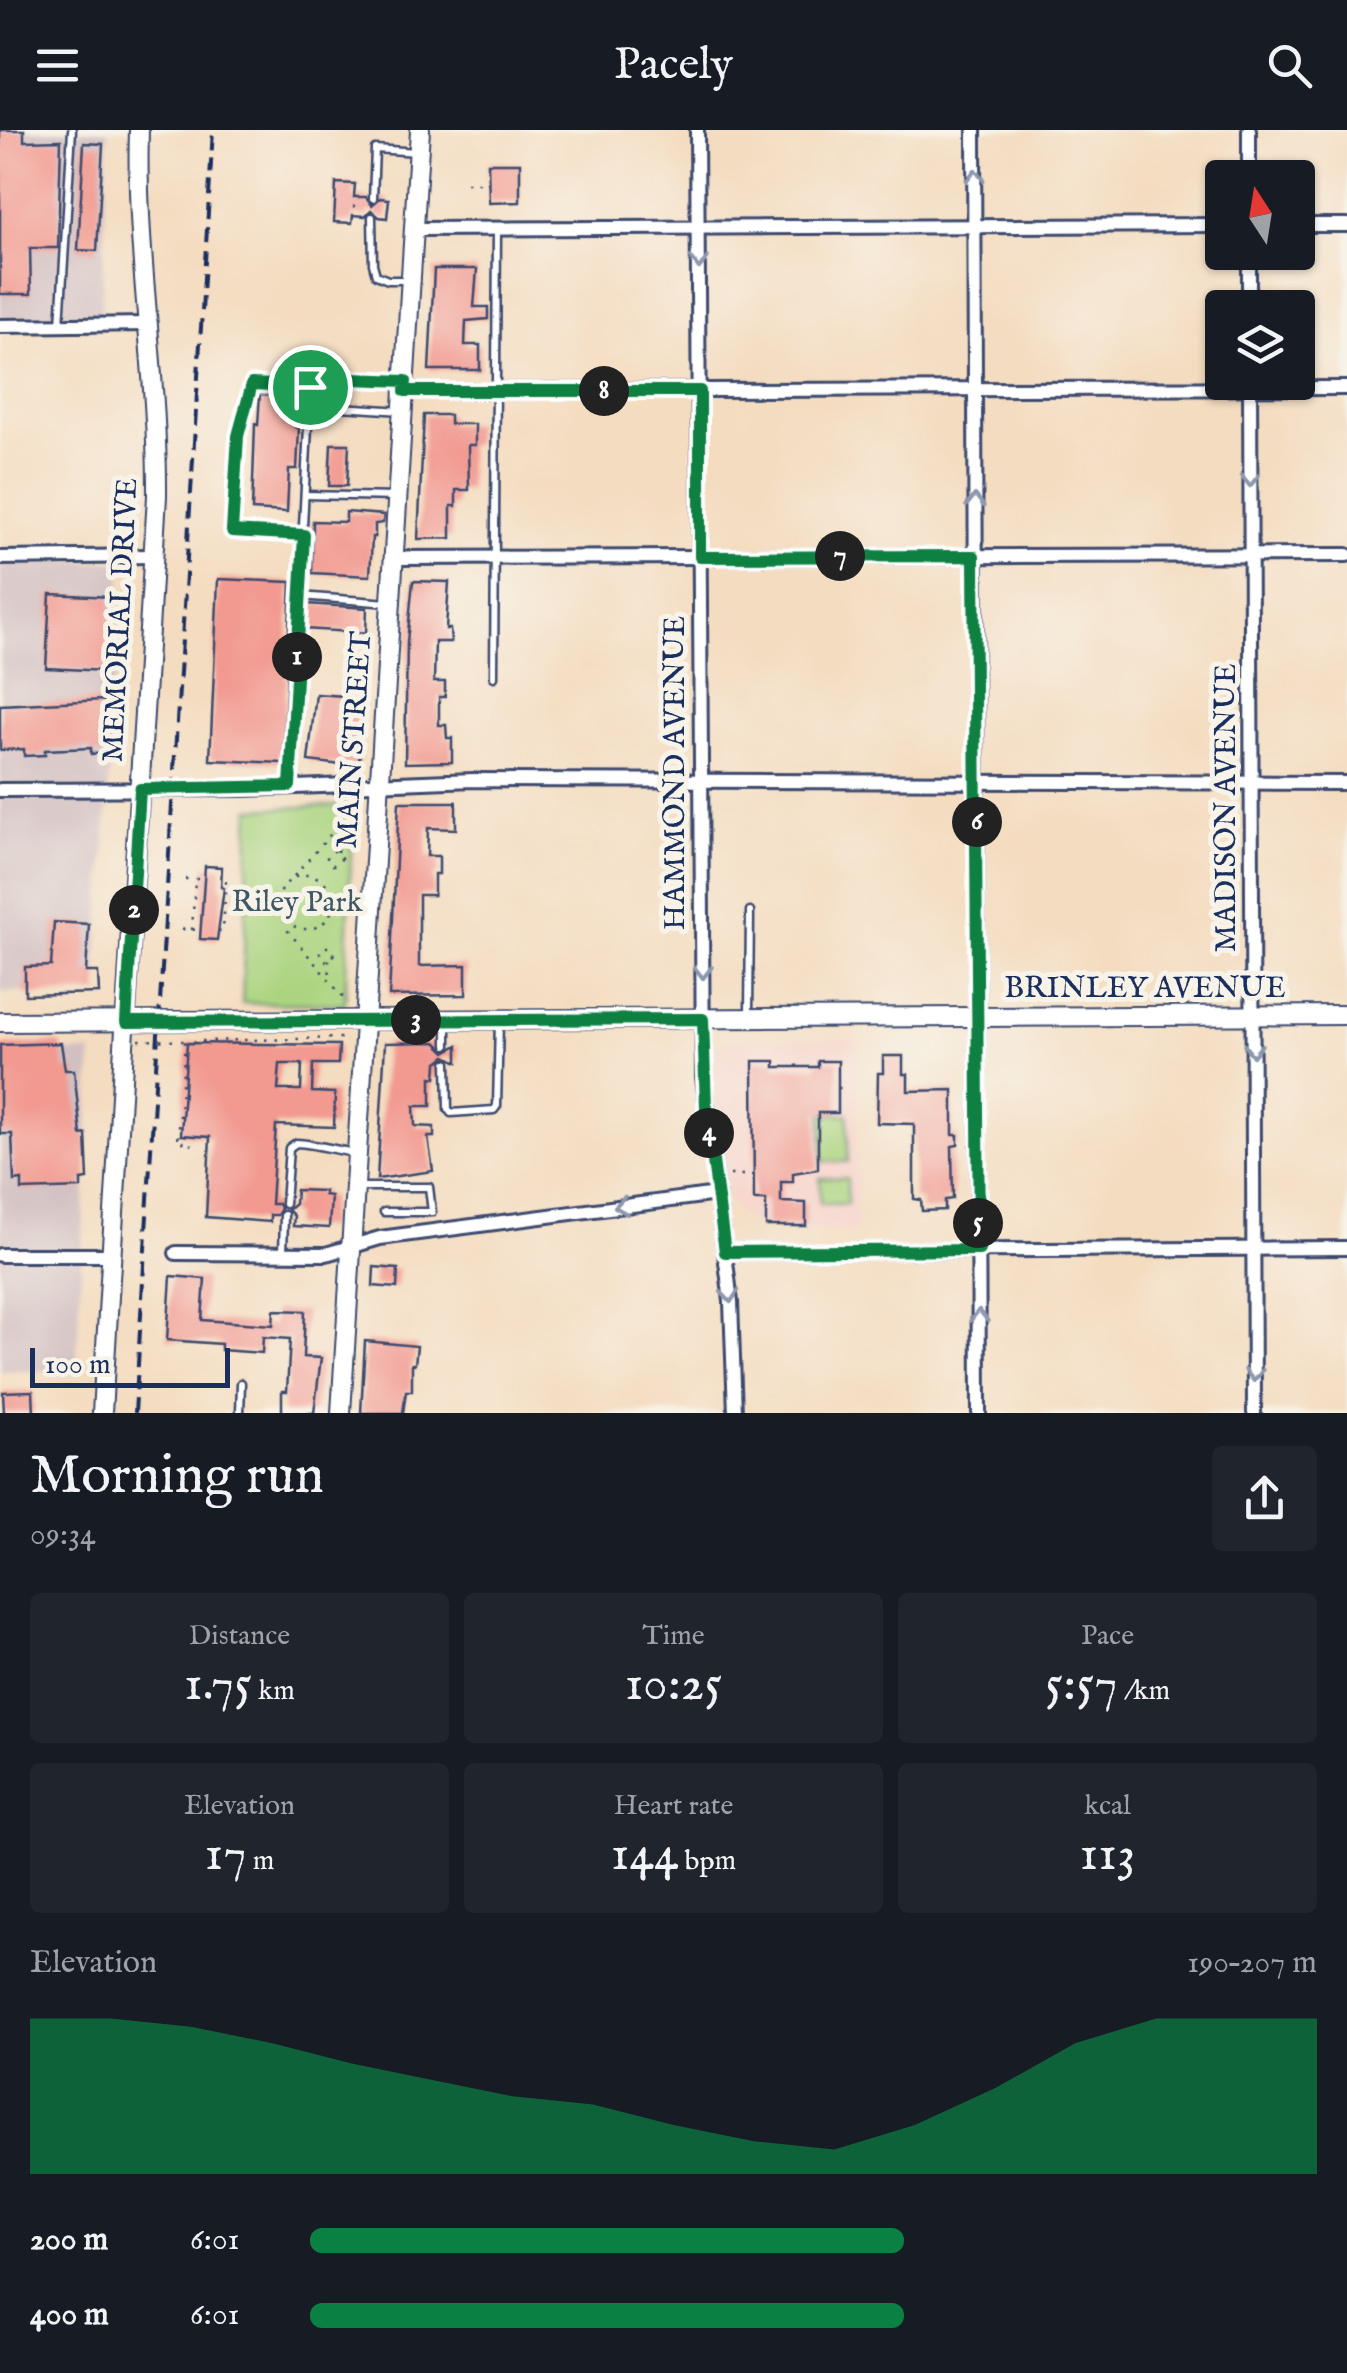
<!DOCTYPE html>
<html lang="en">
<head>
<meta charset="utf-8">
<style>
	:root { --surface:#171b24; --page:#20242c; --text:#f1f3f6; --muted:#9ea1a6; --accent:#0b8043 }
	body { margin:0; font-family:"IM FELL English",serif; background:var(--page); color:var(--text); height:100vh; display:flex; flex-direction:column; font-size:38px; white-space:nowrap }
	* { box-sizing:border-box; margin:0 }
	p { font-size:32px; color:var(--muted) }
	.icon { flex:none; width:55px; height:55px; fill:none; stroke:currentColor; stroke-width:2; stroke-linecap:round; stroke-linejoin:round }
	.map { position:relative; height:1283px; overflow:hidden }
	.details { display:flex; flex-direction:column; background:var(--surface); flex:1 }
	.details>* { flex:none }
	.needle { width:65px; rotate:348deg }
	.buttons { position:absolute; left:1205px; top:30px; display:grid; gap:20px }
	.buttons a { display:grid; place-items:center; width:110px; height:110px; border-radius:10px; background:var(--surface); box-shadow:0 2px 8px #0004; font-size:50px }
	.scale { position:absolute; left:30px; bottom:25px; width:200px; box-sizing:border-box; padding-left:10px; border:5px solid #1b2f5e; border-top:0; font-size:28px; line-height:35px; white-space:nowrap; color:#1b2f5e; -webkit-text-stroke:8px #f7f3e8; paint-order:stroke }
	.pin { position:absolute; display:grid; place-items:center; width:85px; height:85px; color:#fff; margin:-42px; border:5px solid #fff; border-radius:50%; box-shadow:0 2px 10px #0007 }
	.km { position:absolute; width:50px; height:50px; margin:-25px; border-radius:50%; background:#222; color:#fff; font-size:28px; line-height:50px; text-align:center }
	.round { display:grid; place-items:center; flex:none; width:105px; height:105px; border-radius:10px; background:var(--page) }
	.overview { display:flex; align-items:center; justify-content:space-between; height:170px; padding:0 30px }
	h1 { font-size:55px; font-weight:600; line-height:75px }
	.stats { display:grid; grid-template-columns:repeat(3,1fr); gap:15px; height:170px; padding:10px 30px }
	.stats div { display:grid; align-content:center; border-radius:10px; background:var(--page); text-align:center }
	.stats b { font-size:50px; font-weight:600 }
	.stats small { font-size:28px; font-weight:400 }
	.stats p { font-size:28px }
	.chart { height:280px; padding:20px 30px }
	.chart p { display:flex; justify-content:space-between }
	.chart svg { width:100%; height:180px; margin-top:10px; fill:var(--accent); opacity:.7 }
	ul { padding:0 30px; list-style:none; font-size:32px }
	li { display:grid; grid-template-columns:160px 120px 1fr; align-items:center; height:75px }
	li i { height:25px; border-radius:12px; background:var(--accent) }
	header { display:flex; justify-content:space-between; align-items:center; height:130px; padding:0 30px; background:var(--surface); font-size:45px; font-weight:600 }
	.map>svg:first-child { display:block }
	.built { fill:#f7d1c9 }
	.industrial { fill:#d2bfc1 }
	.green { fill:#aad47f; stroke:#62826e; stroke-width:2.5 }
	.building { fill:#f29990; fill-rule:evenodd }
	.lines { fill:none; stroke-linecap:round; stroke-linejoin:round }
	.lane-casing { stroke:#3c496d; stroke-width:11 }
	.street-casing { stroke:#3c496d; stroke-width:18 }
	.secondary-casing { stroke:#3c496d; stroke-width:22 }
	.path { stroke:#3c496d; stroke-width:2.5; stroke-dasharray:2.5 8; stroke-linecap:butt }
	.lane { stroke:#fff; stroke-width:6 }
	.street { stroke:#fff; stroke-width:12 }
	.secondary { stroke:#fff; stroke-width:18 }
	.rail { stroke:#1b2f5e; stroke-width:4; stroke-dasharray:15 8; stroke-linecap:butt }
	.oneway { stroke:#8d97ae }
	.route-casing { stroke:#fff; stroke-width:20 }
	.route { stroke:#0b8043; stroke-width:12 }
	.labels { text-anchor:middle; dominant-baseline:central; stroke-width:10; stroke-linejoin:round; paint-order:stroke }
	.street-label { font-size:30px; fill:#1b2f5e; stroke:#f7f3e8 }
	.park-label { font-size:30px; fill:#3f5866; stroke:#f7f3e8 }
</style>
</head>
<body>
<header><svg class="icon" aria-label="menu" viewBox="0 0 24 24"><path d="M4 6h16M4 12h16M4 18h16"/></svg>Pacely<svg class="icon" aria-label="search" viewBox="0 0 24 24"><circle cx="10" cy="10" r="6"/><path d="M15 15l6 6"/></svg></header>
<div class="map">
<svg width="1347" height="1283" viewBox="0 0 1347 1283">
	<rect width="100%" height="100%" fill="#f7f3e8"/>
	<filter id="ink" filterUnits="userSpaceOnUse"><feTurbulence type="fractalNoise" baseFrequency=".01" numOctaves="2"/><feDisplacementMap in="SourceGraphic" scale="20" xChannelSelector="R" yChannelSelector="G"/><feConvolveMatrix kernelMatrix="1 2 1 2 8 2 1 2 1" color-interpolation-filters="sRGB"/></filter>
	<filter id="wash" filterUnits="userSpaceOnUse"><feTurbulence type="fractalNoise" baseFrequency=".0048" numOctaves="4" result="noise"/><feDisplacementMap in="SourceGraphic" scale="40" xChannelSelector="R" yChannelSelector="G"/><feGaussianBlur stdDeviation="2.25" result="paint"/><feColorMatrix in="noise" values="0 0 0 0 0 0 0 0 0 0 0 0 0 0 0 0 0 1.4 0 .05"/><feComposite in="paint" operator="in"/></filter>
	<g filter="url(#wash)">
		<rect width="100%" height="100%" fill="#f4dcc0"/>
		<path class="built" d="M730 909H857V1100L783 1101 750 1092 738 1081 729 1069 716 956 718 916Z"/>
		<g class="industrial">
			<path d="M0 0H108L101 198H0Z"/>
			<path d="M122 431 96 861 0 862V432Z"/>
			<path d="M92 922 76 1241H0V923Z"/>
		</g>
		<g class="green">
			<path d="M353 675 345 874 242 873 250 679Z"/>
			<path d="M848 984V1032H823L822 985Z"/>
			<rect x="820" y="1048" width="27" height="26"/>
		</g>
		<g id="blocks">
			<g class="building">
				<path d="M0 0H24V11L61 10 58 118H30L31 164H0Z"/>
				<path d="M84 13 103 14 97 121 78 120Z"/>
				<path d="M488 33H520V72L489 73Z"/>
				<path d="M336 53 355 54 354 67H366L372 75 380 68 389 69 387 88 379 87 371 80 365 86 353 85 352 93 334 92Z"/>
				<path d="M434 139H477L474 177H488V189L466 191 465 215H480V240H429Z"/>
				<path d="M260 264 293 266 292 287H296L295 297 299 298 297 339H289L287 382 252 380 255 294 258 295Z"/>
				<path d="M424 285H450V294H475V315H468L469 360H456V376H451V408L418 409Z"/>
				<path d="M331 314H349L347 356H329Z"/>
				<path d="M346 382 384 385 383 393 375 394V407H372L370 446 312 443 313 391 346 392Z"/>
				<path d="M218 449 291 452 283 633 210 630Z"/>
				<path d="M413 451 449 452 446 499H450L451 512H435L434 552H445V567H439V595H446L447 608H452V632L405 633 407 512Z"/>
				<path d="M50 464 111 467 106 541 46 538Z"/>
				<path d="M306 474 367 478 366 503 305 499Z"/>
				<path d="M316 564 344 566V572L362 574 359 637 308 631Z"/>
				<path d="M104 570 105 602H110L111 623 91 624V618L45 620V625L24 626V619L0 620V575Z"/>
				<path d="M399 672H456V699L428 698 427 726H439V744H434V765H419V836L466 835V865L389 866Z"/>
				<path d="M205 736 222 737 221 757 224 758 217 810 200 809Z"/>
				<path d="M54 792 89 794 86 842H98L99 863 25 865V837L51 836Z"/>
				<path d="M436 912 446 922 458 915V932L446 926 437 933 436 948 431 947V976H414L415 996 434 997V1007H428L433 1041 377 1049 385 913Z"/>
				<path d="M61 913 65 940H74L81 1005 86 1004 88 1049 81 1050V1058L22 1060V1050L14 1051 12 1004H0V915Z"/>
				<path d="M187 913 339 915 338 934H313L312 962 335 963 334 997 276 995 271 1074H278L281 1079 277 1085H270V1092L206 1087 210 1007 181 1005ZM280 934H302L301 960H278Z"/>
				<path d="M883 926H903V944H908V961L953 960V1005H958V1015L952 1016 953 1069 945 1070V1080L922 1081 921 1070 914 1069V994L877 993 878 943H883Z"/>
				<path d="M753 931H775V937H818V931H838V983H818V1039L793 1043V1052H781V1072L806 1073V1096H766V1070H754Z"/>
				<path d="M296 1060 324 1061V1065L331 1066 329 1098 293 1096 294 1086 288 1080 295 1074Z"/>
				<path d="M374 1137 398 1139 397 1158 373 1156Z"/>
				<path d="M171 1146 205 1149 202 1190 273 1195 274 1180 305 1181 303 1227 321 1228 314 1283H282V1261H287L290 1209 263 1207 262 1223 221 1220V1214L167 1210Z"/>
				<path d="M365 1211 417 1216 415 1234H412V1261H406L403 1283H361Z"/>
				<path d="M33 1261 34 1283H4L3 1262Z"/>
			</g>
		</g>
	</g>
	<g filter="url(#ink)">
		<use href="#blocks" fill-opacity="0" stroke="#3c496d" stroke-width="2.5"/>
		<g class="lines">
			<g class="lane-casing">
				<g id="lane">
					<path d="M373 68 375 19 417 22"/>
					<path d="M372 87 373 134 376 145 388 150H410"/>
					<path d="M60 195 72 0"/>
					<path d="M309 275 403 281"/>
					<path d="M305 365 397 367"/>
					<path d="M304 405 232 401 238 306 252 254 310 257 324 248 402 251"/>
					<path d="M300 466 389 473"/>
					<path d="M494 547 497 99"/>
					<path d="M290 655 310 257"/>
					<path d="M749 884 750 781"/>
					<path d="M447 891V915"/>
					<path d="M447 933 448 979 451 983 494 980 497 976 499 891"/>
					<path d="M356 1057H429L432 1082H384"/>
					<path d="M285 1074 289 1018 296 1013C317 1014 335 1020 355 1023"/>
					<path d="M283 1124 284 1085"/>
					<path d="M240 1283 241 1253"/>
				</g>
			</g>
			<g class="street-casing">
				<g id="street">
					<path d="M697 0 703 947 731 1172 735 1283"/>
					<path d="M974 0 979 1283"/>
					<path d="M1249 0V48"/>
					<path d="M1298 95H1347"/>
					<path d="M415 99 1222 95"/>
					<path d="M1249 122V178"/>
					<path d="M0 196 148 194"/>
					<path d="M1250 252 1254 1283"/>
					<path d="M405 261 1347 258"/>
					<path d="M0 428 153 426"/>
					<path d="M394 428 1347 425"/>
					<path d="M0 660 245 659 474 650 1347 653"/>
					<path d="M725 1122 1347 1118"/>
					<path d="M176 1123 326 1124 380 1108 717 1064"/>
					<path d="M0 1125H112"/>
				</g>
			</g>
			<g class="secondary-casing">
				<g id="secondary">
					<path d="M0 892 1347 885"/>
					<path d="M102 1283 157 366C158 244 135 122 139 0"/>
					<path d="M341 1283 420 0"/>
				</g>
			</g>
			<g class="path">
				<path d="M466 53H489"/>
				<path d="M353 76 356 77"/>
				<circle cx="334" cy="728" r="7"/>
				<path d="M337 722 341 696"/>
				<circle cx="306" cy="772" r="27"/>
				<path d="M294 746 360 671"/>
				<path d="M185 749H204"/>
				<path d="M335 775 354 776"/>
				<path d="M246 777 279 778"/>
				<path d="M285 790 288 801 348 873"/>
				<path d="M182 799 201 800"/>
				<path d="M192 800 195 750"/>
				<path d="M218 801H223L226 750H221"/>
				<circle cx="327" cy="824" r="7"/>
				<path d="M329 830 330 851"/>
				<path d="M139 910 185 911"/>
				<path d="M202 911 344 908"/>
				<path d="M797 937V929"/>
				<path d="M752 958H753"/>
				<path d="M838 958H844"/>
				<path d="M191 1016V1012H178L185 911 202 913"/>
				<path d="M730 1045H753"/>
			</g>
			<use href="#lane" class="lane"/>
			<use href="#street" class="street"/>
			<use href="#secondary" class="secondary"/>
			<path class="rail" d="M135 1283 213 0"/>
		</g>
		<defs><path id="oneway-chevron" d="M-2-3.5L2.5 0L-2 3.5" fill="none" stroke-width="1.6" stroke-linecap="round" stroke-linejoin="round" transform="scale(2.5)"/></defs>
		<g class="oneway">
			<use href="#oneway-chevron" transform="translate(975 46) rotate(-90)"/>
			<use href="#oneway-chevron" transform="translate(699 132) rotate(90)"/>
			<use href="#oneway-chevron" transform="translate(1250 350) rotate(90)"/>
			<use href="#oneway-chevron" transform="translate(975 371) rotate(-90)"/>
			<use href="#oneway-chevron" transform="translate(703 842) rotate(90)"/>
			<use href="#oneway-chevron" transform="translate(1253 920) rotate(90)"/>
			<use href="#oneway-chevron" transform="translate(621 1076) rotate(172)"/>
			<use href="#oneway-chevron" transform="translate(730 1166) rotate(85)"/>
			<use href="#oneway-chevron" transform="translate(979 1186) rotate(-90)"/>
			<use href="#oneway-chevron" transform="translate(1254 1245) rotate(90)"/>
		</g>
	</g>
	<g class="lines" filter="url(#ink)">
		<g class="route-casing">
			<path id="route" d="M324 248 406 251 405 261H700V427L974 426 979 1120 725 1122 706 978 703 889 126 892 140 659 290 656 304 405 232 401 238 306 252 254 310 257Z"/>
		</g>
		<use href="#route" class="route"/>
	</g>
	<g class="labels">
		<g class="street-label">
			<text transform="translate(121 490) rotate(-87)">MEMORIAL DRIVE</text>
			<text transform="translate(355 610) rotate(-86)">MAIN STREET</text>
			<text transform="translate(676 643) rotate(-90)">HAMMOND AVENUE</text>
			<text transform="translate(1227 678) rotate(-90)">MADISON AVENUE</text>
			<text x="1145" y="859">BRINLEY AVENUE</text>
		</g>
		<g class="park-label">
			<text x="297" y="773">Riley Park</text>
		</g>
	</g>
</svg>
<div class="buttons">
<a><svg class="needle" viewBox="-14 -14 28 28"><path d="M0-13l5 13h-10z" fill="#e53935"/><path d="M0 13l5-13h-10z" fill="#9ea1a6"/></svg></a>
<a><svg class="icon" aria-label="layers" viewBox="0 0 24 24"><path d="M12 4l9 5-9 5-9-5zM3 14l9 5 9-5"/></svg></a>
</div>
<div class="scale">100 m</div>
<div class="pin" style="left:310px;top:257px;background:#1e9e55"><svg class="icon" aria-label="arrive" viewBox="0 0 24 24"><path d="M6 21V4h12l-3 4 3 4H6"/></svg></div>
<b class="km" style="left:297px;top:527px">1</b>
<b class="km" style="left:134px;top:780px">2</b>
<b class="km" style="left:416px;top:890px">3</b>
<b class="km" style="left:709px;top:1003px">4</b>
<b class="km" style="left:978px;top:1093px">5</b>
<b class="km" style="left:977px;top:692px">6</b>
<b class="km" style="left:840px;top:426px">7</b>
<b class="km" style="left:604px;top:261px">8</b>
</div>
<section class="details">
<div class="overview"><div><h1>Morning run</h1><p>09:34</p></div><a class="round"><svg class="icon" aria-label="share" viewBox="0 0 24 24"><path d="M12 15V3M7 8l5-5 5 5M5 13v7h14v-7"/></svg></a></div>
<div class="stats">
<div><p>Distance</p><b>1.75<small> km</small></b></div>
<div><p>Time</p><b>10:25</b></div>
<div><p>Pace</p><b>5:57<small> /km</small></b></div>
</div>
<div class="stats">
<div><p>Elevation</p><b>17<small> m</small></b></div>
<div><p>Heart rate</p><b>144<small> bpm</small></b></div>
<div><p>kcal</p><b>113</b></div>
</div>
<div class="chart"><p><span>Elevation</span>190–207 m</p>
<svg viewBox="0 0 160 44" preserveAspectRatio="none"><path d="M0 44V6L10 6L20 8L30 12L40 17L50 21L60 25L70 27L80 32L90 36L100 38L110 32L120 23L130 12L140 6L150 6L160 6V44z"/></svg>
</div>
<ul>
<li><b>200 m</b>6:01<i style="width:59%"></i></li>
<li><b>400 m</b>6:01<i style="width:59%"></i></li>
</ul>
</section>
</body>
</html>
